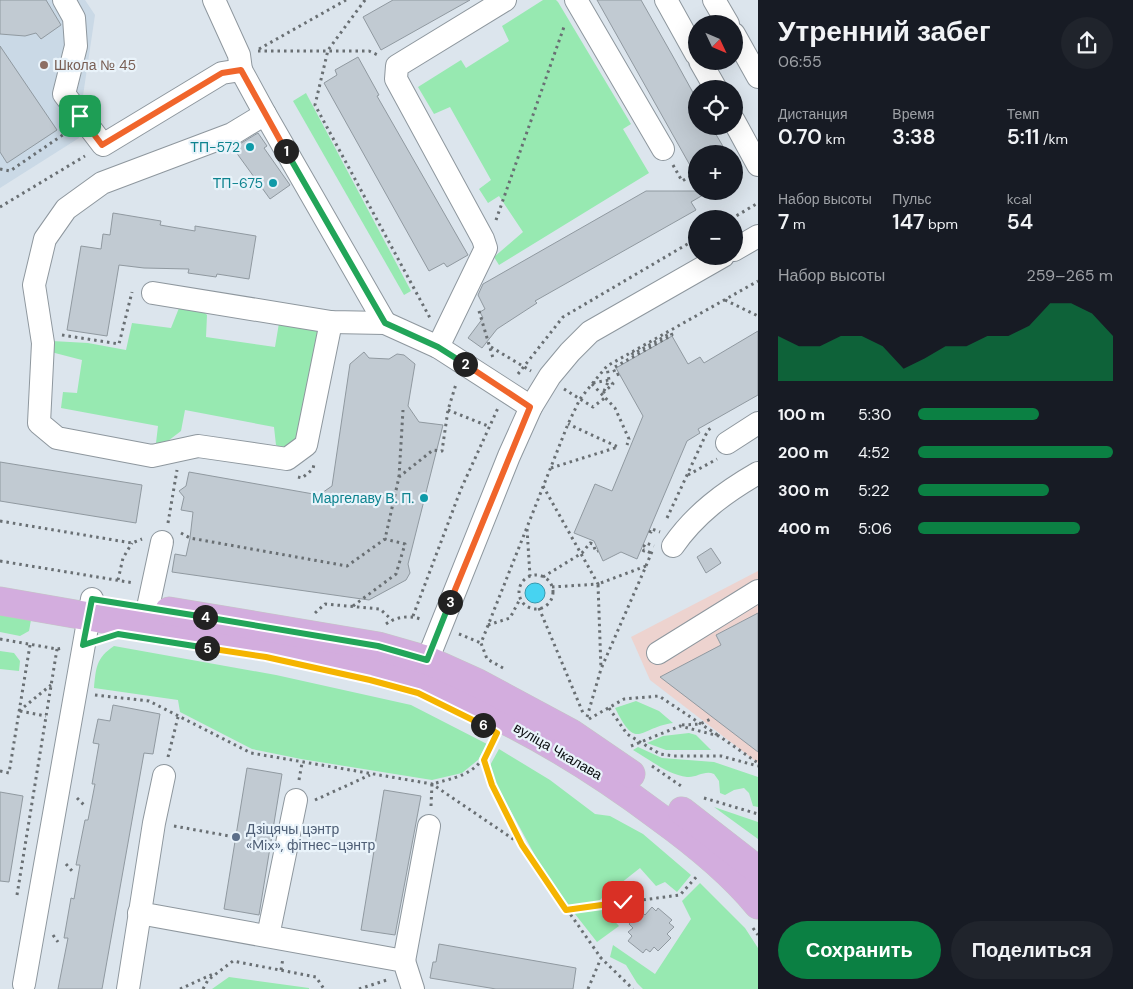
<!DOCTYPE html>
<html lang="ru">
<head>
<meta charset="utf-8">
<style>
	:root { --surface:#171b24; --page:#20242c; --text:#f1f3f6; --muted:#9ea1a6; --accent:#0b8043 }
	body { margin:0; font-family:"DM Sans",sans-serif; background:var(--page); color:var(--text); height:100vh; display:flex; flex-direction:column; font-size:19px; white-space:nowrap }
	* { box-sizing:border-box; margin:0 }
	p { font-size:16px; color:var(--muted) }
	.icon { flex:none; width:28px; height:28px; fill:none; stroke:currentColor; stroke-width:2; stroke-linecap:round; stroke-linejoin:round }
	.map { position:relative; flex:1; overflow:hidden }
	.panel { display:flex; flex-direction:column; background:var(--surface); width:375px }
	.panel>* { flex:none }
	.needle { width:32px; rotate:134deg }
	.tools { position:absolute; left:688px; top:15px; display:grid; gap:10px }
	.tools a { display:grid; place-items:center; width:55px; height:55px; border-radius:50%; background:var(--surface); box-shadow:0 5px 20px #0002; font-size:25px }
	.pin { position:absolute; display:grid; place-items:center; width:42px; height:42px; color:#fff; margin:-21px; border-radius:10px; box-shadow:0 2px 8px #0006 }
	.km { position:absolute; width:25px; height:25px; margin:-12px; border-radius:50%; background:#222; color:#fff; font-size:14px; line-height:25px; text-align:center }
	.round { display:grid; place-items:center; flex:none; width:52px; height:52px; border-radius:26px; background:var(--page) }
	.overview { display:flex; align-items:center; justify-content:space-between; height:85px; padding:0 20px }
	h1 { font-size:28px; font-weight:600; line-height:38px }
	.figures { display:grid; grid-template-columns:repeat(3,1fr); gap:8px; height:85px; padding:5px 20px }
	.figures div { display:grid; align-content:center }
	.figures b { font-size:21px; font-weight:600 }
	.figures small { font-size:14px; font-weight:400 }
	.figures p { font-size:14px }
	.chart { height:140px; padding:10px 20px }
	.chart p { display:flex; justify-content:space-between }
	.chart svg { width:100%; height:90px; margin-top:5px; fill:var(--accent); opacity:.7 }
	.cta { display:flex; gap:10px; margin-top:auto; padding:10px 20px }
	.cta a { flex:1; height:58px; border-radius:30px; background:var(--accent); color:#fff; font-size:20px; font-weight:600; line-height:58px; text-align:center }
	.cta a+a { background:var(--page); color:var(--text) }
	ul { padding:0 20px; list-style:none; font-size:16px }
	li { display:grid; grid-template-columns:80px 60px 1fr; align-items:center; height:38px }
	li i { height:12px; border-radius:6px; background:var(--accent) }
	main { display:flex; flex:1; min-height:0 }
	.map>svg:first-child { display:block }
	.commercial { fill:#edd3cf }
	.built { fill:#cad9e6 }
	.green { fill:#97e9b1 }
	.water { fill:#47d3f1; stroke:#3598ad }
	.building { fill:#c1cad2; stroke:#9099a0 }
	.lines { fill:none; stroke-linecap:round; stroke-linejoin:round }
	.minor-casing { stroke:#8e979e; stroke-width:24 }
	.major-casing { stroke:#c4c5c5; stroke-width:29 }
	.path { stroke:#696f73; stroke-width:3; stroke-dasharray:2.5 4; stroke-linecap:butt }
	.minor { stroke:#fff; stroke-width:22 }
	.major { stroke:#d3adde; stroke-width:28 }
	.split-1-casing { stroke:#fff; stroke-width:10 }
	.split-2-casing { stroke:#fff; stroke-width:10 }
	.split-3-casing { stroke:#fff; stroke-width:10 }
	.split-4-casing { stroke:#fff; stroke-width:10 }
	.split-5-casing { stroke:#fff; stroke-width:10 }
	.split-6-casing { stroke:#fff; stroke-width:10 }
	.split-7-casing { stroke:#fff; stroke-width:10 }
	.split-1 { stroke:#f0652b; stroke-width:6 }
	.split-2 { stroke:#22a559; stroke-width:6 }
	.split-3 { stroke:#f0652b; stroke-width:6 }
	.split-4 { stroke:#22a559; stroke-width:6 }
	.split-5 { stroke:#22a559; stroke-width:6 }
	.split-6 { stroke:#f5b400; stroke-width:6 }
	.split-7 { stroke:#f5b400; stroke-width:6 }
	.education-dot { fill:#8d6e63; stroke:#e9f3fa; stroke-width:2 }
	.culture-dot { fill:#0f9aa8; stroke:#e9f3fa; stroke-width:2 }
	.service-dot { fill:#5c6f8a; stroke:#e9f3fa; stroke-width:2 }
	.labels { text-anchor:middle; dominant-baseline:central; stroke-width:4.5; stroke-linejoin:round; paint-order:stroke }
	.education-label { font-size:14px; fill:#785e54; stroke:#e9f3fa; text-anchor:start }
	.culture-label { font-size:14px; fill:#0d838f; stroke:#e9f3fa; text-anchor:end }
	.street-label { font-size:14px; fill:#0a0d0f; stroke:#e9f3fa }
	.service-label { font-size:14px; fill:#4e5e75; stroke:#e9f3fa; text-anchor:start }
</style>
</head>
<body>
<main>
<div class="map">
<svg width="758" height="989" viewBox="0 0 758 989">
	<rect width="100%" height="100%" fill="#dce5ed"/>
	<path class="commercial" d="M758 571V763L650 680 631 637Z"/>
	<path class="built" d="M0 0H85L95 15 80 116 79 138 0 188Z"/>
	<g class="green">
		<path d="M543 0H556L558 2 631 124 623 129 649 173 499 265 494 257 523 232 499 196 488 203 479 189 491 180 450 107 434 114 418 87 461 60 466 68 509 41 502 26Z"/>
		<path d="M306 93 411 291 404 295 293 101Z"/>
		<path d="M199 307 207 315 206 337 275 347 279 323 322 330 297 444 288 451 276 445 274 427 185 410 181 431 164 444 156 443 158 426 61 408 63 392 77 393 82 360 51 352 52 341 88 343 126 350 132 323 171 328 179 308Z"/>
		<path d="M0 614 31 620 29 631 20 636 0 632Z"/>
		<path d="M114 646 276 675 411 705 487 744 478 760 462 773 432 780 301 759 252 749 180 712 178 700 94 688C96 668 96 658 114 646Z"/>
		<path d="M0 651 14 653 20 661 19 671 0 669Z"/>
		<path d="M636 701 659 711 673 723C638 728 637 752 615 708Z"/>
		<path d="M689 733 696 735 711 750H666L647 743 663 736Z"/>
		<path d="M638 747 662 758 714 762 758 777V807L753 806 749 793 744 788 734 790 725 795 720 793 719 781 714 774C704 770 697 778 687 777 668 775 649 759 633 750Z"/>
		<path d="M499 749 550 780 595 814 610 816 643 834 691 875 677 892 665 882 656 886 640 868 597 902 619 926 597 942 564 900 538 861 488 769Z"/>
		<path d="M714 807 758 822V839Z"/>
		<path d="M700 883 745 928 758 948V989H643L637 983 626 965 610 957 613 945 655 974 691 919 682 901Z"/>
		<path d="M229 977 309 988V989H212Z"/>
	</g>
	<circle class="water" cx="535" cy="593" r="10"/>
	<g class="building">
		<path d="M0 0H46L61 25 41 39 36 33 25 36 0 34Z"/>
		<path d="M393 0H470L381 50 363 17Z"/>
		<path d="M597 0H641L675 60 696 98V126H711L724 148 714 154H696V176Z"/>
		<path d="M0 46 57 130 7 163 0 152Z"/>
		<path d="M358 57 379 95 377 96 468 255 447 267 444 263 429 271 324 83 337 75 335 70Z"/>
		<path d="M258 133 267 146 264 148 290 185 270 199 233 148Z"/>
		<path d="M646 191H710L691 202 696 210 535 301 537 303 497 329 482 348 468 338 483 318 480 312 485 309 478 295 483 284Z"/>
		<path d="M113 213 161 221 160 225 195 231V226L256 236 249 279 217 274 216 277 188 273 189 269 144 268 119 265 107 336 67 330 81 246 101 249 103 234 110 235Z"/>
		<path d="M758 331V395L698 429 700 433 687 441 637 559 621 552 603 561 594 541 574 533 595 484 612 491 643 416 616 368 672 336 688 364 700 357 704 363Z"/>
		<path d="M364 352 369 358 389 359 397 354 404 355 415 364 408 406 419 422 443 425 408 564 410 573 406 580 369 600 172 572 175 554 186 556 190 538 193 512 181 510 184 497 179 491 186 486 189 472 319 495 332 486 350 364Z"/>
		<path d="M0 462 142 485 136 523 0 501Z"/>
		<path d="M711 548 721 563 706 573 697 557Z"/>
		<path d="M758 613V752L660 677 721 645 716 635Z"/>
		<path d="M113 705 160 714 153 754 144 753 102 989H58L68 938H64L71 898 74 899 80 865H76L85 820H88L95 784H92L99 744 93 743 98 719 110 721Z"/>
		<path d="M247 768 282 774 259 915 224 909Z"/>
		<path d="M384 790 421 796 395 935 361 930Z"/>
		<path d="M0 792 23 796 9 882 0 881Z"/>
		<path d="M652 907 656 911 658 908 672 920 669 923 674 927 667 934 671 938 658 951 654 947 650 952 646 949 643 953 628 941 632 936 628 932 633 928 629 924 641 911 645 915Z"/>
		<path d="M439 944 576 968 573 989H496L430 978 433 962H436Z"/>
	</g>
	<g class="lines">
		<g class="minor-casing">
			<g id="minor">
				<path d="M64 0 74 18 76 46 64 94 103 145 222 73 241 70 265 114"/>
				<path d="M214 0 239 55 241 70"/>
				<path d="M576 0 663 149"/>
				<path d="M666 0 696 54"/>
				<path d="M714 0 728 24"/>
				<path d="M734 34 758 77"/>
				<path d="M700 61 716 89"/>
				<path d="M734 121 758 165"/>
				<path d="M734 250 758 236"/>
				<path d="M153 293 331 322 385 323 438 347 531 407"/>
				<path d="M331 322 306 445 287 459 198 446 152 456 57 438 39 423 43 343 34 285 45 239 66 209 102 183 232 134 265 114 385 323"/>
				<path d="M438 347 486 248 483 239 396 79 397 66 505 0"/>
				<path d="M727 443 758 423"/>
				<path d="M673 546C695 514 725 492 758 473"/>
				<path d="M144 626 162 542"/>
				<path d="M658 653 758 591"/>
				<path d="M421 676 509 456 531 407 550 376 570 352 590 332 723 256"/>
				<path d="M139 913 404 961 413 989"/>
				<path d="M268 936 296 800"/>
				<path d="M404 961 429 826"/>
				<path d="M24 984 92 599"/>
				<path d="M128 989 154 823 164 776"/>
			</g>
		</g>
		<g class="major-casing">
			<g id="major">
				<path d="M0 601 374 666C477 699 573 752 659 817 695 843 730 871 758 905"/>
				<path d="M169 611 378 646 427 660 478 683 571 733 631 774"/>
				<path d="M682 811 758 870"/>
			</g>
		</g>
		<g class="path">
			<path d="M365 0 328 50 315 105 430 318"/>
			<path d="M259 49 346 0"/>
			<path d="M258 51H369L380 56"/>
			<path d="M673 165 682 181 696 173"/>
			<path d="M0 169 10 171 67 132"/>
			<path d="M0 207 85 156"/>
			<path d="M731 219 758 203"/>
			<path d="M496 220 565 24"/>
			<path d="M725 300 758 316"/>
			<path d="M479 311 493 358"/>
			<path d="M62 335 119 344 132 292"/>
			<path d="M491 347 531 371"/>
			<path d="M518 374 563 317 696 239"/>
			<path d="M619 374 616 375 613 368 672 335 671 333 633 354 631 352"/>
			<path d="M593 383 609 380 604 391"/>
			<path d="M592 384 615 408 629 439 627 445"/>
			<path d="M564 389 593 407 606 397"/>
			<path d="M603 393 613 384 609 380 607 367"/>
			<path d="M448 410 488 426"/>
			<path d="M551 468 618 447 568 424"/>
			<path d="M688 475 717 459"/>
			<path d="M298 477 302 478 313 469 314 464"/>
			<path d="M399 477 403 410"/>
			<path d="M543 486 598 584 552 587"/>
			<path d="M667 518 708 430 711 428"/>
			<path d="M0 521 132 543 142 539"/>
			<path d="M168 523 177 470"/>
			<path d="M527 529 530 576"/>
			<path d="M649 531 651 532 652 529 660 532"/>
			<path d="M181 533 190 538 347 566 385 539 399 477 433 450 442 451 448 410 456 384"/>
			<path d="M643 546H644L646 543 654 546"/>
			<path d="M643 552 644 550 651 553"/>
			<path d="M0 561 134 583"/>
			<path d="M646 566 653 549"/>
			<circle cx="536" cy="592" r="17"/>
			<path d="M543 577 582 553 590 543 593 544 596 552 598 551"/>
			<path d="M118 580 123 558 132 543"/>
			<path d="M353 606 396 574 405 544 385 539"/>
			<path d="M539 608 583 713"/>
			<path d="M315 613 325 604 380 609 392 620"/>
			<path d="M413 616 461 489 498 408"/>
			<path d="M386 624C397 616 411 615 423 620"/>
			<path d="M488 625 510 618 520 599"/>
			<path d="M459 634 481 643"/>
			<path d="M0 639 57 649 63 648"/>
			<path d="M503 668 487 659 481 643 568 424 580 399 592 384 607 366 758 281"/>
			<path d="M95 695 149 701 251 753 432 784 522 845 601 958"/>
			<path d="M609 708 627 734 660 754 674 756H721L758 766"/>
			<path d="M19 711 51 685"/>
			<path d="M20 711 46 716"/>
			<path d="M587 717 601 669 646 566 598 584 601 669"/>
			<path d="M589 719 624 699 659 696 719 736"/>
			<path d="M682 725 700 724 713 718"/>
			<path d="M631 746 680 726 719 736 758 763"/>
			<path d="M168 757 178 717"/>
			<path d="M486 759 492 785 522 844"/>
			<path d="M652 766 684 788"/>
			<path d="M0 771 9 773 30 645"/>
			<path d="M299 780 302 763"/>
			<path d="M77 798 84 805"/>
			<path d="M704 798 758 814"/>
			<path d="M315 800 370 775"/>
			<path d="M431 806 432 784C466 775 478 773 494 740"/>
			<path d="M174 826 235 837"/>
			<path d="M66 864 73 872"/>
			<path d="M17 895 57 649"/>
			<path d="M566 910 680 895 698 875"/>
			<path d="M753 928 758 935"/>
			<path d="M53 935 58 942"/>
			<path d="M281 970 283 958"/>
			<path d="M180 989 213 974"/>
			<path d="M203 989 208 980 233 961 316 977 324 989"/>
			<path d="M359 989 387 980"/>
			<path d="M588 989 601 958 633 989"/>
		</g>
		<use href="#minor" class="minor"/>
		<use href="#major" class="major"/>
	</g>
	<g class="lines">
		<g class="split-1-casing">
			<path id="split-1" d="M80 116 102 145 222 73 241 70 286 151"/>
		</g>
		<g class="split-2-casing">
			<path id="split-2" d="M286 151 385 323 438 347 465 364"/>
		</g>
		<g class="split-3-casing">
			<path id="split-3" d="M450 602 530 407 465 364"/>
		</g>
		<g class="split-4-casing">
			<path id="split-4" d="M205 617 378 646 427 660 450 602"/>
		</g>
		<g class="split-5-casing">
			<path id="split-5" d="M205 617 92 599 83 645 118 634 207 648"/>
		</g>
		<g class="split-6-casing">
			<path id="split-6" d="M207 648 266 657 370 680 418 693 483 725"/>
		</g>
		<g class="split-7-casing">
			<path id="split-7" d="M483 725 497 733 484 760 492 785 522 845 566 910 623 902"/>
		</g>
		<use href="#split-1" class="split-1"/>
		<use href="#split-2" class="split-2"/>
		<use href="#split-3" class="split-3"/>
		<use href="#split-4" class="split-4"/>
		<use href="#split-5" class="split-5"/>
		<use href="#split-6" class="split-6"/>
		<use href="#split-7" class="split-7"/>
	</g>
	<circle class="education-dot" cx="44" cy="65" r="5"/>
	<g class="culture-dot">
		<circle cx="250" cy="147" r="5"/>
		<circle cx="273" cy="183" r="5"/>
		<circle cx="424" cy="498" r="5"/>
	</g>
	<circle class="service-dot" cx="236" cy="837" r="5"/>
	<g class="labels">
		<g class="education-label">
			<text x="54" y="65">Школа № 45</text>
		</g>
		<g class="culture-label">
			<text x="240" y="147">ТП-572</text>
			<text x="263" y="183">ТП-675</text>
			<text x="414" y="498">Маргелаву В. П.</text>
		</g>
		<g class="street-label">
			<text transform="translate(558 751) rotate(30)">вуліца Чкалава</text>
		</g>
		<g class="service-label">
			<text x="246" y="829">Дзіцячы цэнтр<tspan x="246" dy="16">«Mix», фітнес-цэнтр</tspan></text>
		</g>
	</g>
</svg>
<div class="tools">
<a><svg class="needle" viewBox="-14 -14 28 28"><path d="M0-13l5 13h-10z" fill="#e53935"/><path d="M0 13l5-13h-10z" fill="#9ea1a6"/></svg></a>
<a><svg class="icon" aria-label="locate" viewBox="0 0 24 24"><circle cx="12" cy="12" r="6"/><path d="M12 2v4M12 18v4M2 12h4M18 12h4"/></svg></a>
<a>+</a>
<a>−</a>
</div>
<div class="pin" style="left:80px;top:116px;background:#1e9e55"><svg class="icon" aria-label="arrive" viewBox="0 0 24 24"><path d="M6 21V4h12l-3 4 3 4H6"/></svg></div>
<div class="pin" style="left:623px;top:902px;background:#d93025"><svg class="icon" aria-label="check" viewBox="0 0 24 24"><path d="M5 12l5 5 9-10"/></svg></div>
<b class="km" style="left:286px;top:151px">1</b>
<b class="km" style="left:465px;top:364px">2</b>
<b class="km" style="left:450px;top:602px">3</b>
<b class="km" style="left:205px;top:617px">4</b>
<b class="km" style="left:207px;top:648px">5</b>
<b class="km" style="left:483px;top:725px">6</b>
</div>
<section class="panel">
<div class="overview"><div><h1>Утренний забег</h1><p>06:55</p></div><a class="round"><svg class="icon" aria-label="share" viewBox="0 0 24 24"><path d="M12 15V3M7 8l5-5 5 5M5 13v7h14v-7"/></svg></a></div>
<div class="figures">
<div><p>Дистанция</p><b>0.70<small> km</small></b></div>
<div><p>Время</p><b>3:38</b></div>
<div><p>Темп</p><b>5:11<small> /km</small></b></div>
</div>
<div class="figures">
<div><p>Набор высоты</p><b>7<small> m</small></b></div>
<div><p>Пульс</p><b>147<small> bpm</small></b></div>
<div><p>kcal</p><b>54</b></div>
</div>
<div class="chart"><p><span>Набор высоты</span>259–265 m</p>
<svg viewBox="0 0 160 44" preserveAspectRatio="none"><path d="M0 44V22L10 27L20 27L30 22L40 22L50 27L60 38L70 33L80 27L90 27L100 22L110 22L120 17L130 6L140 6L150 11L160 22V44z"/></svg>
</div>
<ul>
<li><b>100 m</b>5:30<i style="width:62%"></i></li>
<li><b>200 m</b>4:52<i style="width:100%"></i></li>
<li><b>300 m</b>5:22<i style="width:67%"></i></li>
<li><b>400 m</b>5:06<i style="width:83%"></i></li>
</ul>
<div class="cta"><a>Сохранить</a><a>Поделиться</a></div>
</section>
</main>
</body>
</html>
